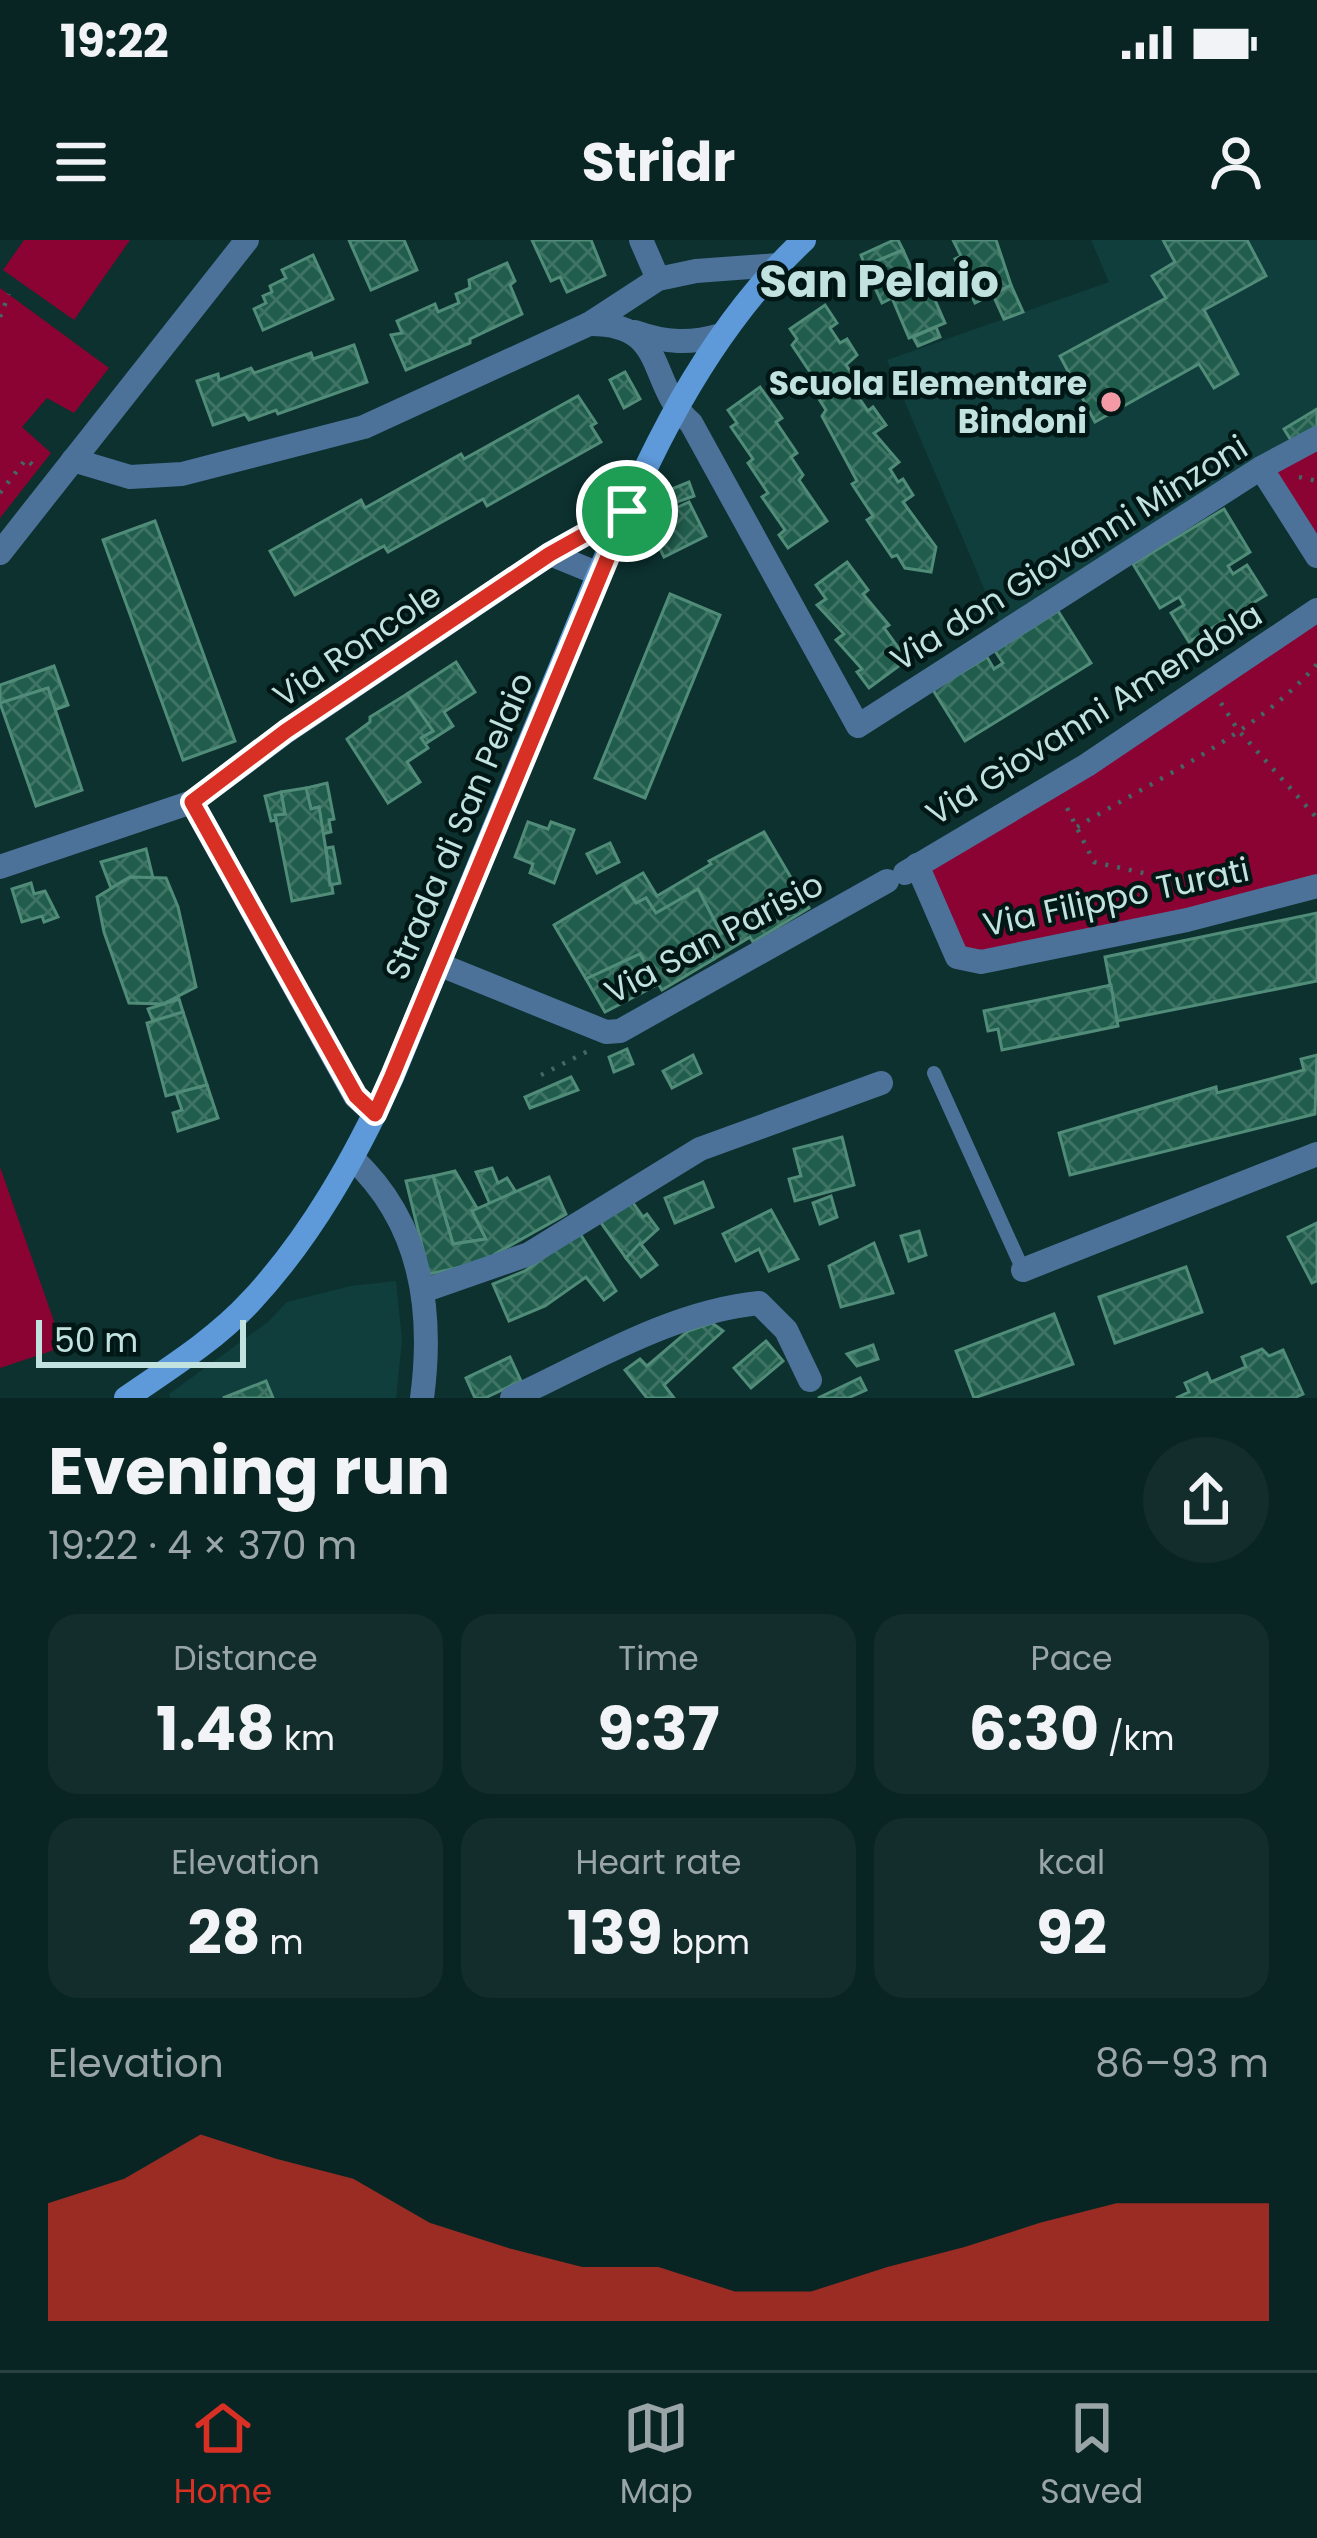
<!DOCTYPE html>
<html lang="en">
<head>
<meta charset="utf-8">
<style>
	:root { --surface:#092523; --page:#122d2b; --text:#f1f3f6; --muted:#99a5a6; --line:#294241; --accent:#d93025 }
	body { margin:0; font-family:Poppins,sans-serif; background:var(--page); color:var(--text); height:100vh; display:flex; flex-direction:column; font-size:45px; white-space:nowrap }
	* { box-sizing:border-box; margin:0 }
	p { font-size:39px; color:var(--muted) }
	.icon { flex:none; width:66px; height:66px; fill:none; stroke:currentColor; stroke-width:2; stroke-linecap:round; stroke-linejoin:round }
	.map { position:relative; height:1158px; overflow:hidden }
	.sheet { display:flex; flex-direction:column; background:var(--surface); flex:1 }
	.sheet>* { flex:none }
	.scale { position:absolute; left:36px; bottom:30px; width:210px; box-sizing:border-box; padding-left:12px; border:6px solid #c1e2df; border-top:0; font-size:33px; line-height:42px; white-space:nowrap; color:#c1e2df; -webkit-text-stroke:9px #001716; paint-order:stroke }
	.pin { position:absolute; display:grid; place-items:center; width:102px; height:102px; color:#fff; margin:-51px; border:6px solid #fff; border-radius:50%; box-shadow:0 3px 12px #0007 }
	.round { display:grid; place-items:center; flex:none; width:126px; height:126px; border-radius:63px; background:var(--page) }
	.head { display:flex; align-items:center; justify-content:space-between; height:204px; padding:0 48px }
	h1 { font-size:66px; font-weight:700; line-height:90px }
	.stats { display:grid; grid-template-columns:repeat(3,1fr); gap:18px; height:204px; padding:12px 48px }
	.stats div { display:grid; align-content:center; border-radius:30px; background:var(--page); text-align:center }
	.stats b { font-size:60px; font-weight:700 }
	.stats small { font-size:33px; font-weight:400 }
	.stats p { font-size:33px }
	.chart { height:336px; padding:24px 48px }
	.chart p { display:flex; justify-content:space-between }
	.chart svg { width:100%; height:216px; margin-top:12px; fill:var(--accent); opacity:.7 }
	.status { display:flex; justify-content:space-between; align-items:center; height:84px; padding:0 60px; background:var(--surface); direction:ltr }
	.status svg { height:33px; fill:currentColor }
	header { display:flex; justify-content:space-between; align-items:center; height:156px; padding:0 48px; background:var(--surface); font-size:54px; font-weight:700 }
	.dock { display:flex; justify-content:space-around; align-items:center; height:168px; border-top:3px solid var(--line); background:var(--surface); font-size:33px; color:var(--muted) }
	.dock a { display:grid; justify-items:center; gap:6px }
	.dock .active { color:var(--accent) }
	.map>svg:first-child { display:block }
	.built { fill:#103e3c }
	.green { fill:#8a0333 }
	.building { fill:url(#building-cross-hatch); stroke:#518c79; stroke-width:3 }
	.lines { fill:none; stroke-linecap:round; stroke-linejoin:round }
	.path { stroke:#436765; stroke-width:4.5; stroke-dasharray:3 9; stroke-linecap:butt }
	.service { stroke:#4d729a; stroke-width:14 }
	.minor { stroke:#4d729a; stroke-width:24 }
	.secondary { stroke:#5e9ada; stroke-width:24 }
	.route-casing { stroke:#fff; stroke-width:24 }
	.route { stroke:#d93025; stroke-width:15 }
	.poi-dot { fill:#f49aa6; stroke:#001716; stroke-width:4.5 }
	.labels { text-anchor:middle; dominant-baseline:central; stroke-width:9; stroke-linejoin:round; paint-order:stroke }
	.poi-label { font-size:33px; font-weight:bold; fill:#c1e2df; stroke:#001716; text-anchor:end }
	.street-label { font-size:33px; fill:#c1e2df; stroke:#001716 }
	.district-label { font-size:45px; font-weight:bold; fill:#c1e2df; stroke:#001716 }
</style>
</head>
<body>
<div class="status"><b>19:22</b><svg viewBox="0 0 49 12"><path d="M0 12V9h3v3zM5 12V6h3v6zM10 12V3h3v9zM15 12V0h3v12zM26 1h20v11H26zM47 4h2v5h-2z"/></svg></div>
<header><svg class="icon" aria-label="menu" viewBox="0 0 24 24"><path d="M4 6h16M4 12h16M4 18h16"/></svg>Stridr<svg class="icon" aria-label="person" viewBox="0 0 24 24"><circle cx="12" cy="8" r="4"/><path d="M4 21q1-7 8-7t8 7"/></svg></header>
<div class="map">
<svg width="1317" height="1158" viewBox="0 0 1317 1158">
	<defs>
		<pattern id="building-cross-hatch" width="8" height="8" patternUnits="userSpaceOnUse" patternTransform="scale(3)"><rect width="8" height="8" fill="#215d4c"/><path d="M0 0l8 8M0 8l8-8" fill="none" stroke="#3f7465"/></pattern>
	</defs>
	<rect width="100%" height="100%" fill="#0c312f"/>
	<g class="built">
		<path d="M1091 0H1317V204L1003 393 887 120 1109 42Z"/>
		<path d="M396 1041 402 1100 396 1158H170L169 1154 268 1082 287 1062 351 1046Z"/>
	</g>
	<g class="green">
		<path d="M24 0H130L74 80 3 30Z"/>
		<path d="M0 48 109 128 74 173 47 158 22 187 51 213 0 278Z"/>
		<path d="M1317 198V321L1261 228Z"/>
		<path d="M1317 370V646L957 717 917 625Z"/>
		<path d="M0 927 63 1107 0 1128Z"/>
	</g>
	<g class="building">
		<path d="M349 0H404L417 30 371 50Z"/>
		<path d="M532 0H591L605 35 567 52 560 37 551 41Z"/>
		<path d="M894 0H898L903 10 865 26 861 15Z"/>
		<path d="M953 0H996L1011 45 975 63 955 19 961 16Z"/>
		<path d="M1163 0H1247L1266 36 1204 70 1238 134 1214 148 1199 124 1095 182 1060 116 1166 58 1152 36 1175 22Z"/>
		<path d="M903 10 916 39 924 35 945 83 909 98 892 58 882 63 865 26Z"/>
		<path d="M313 15 333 59 263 90 254 69 266 63 263 56 272 52 270 46 286 38 282 30Z"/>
		<path d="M507 23 515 41 510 45 522 74 470 99V103L406 130 391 95 402 93 397 81 435 64 438 72 459 63 456 54 470 48 469 40Z"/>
		<path d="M1011 45 1023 72 1004 79 993 55Z"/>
		<path d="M825 65 837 83 830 88 840 103 847 99 857 115 846 125 854 137 859 134 870 151 859 158 868 171 873 167 886 185 874 193 899 222 890 229 898 242 903 239 913 255 903 262 936 307 931 332 905 328 897 315 892 317 867 280 873 276 852 244 857 241 822 176 826 170 806 139 812 135 792 105 797 99 790 89Z"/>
		<path d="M936 87 940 97 918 106 913 97Z"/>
		<path d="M354 105 367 142 278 174 276 170 249 180 245 174 213 185 197 141 218 134 219 140 251 128 254 133 311 113 313 119Z"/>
		<path d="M625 132 640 159 624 168 610 140Z"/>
		<path d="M760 147 782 178 776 182 797 213 791 217 803 235 799 240 827 281 788 308 779 295 785 290 762 257 768 253 748 223 753 219 731 187 737 183 728 170Z"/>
		<path d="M578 156 596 183 591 186 601 202 487 266 483 259 388 312 384 306 295 355 270 311 361 260 365 268 461 214 464 219Z"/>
		<path d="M1317 169V188L1292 202 1284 189Z"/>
		<path d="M689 242 694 256 674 263 669 250Z"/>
		<path d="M689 262 706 296 664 317 652 293 667 286 661 275Z"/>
		<path d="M1224 269 1250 312 1228 326 1233 334 1247 325 1266 355 1189 402 1171 373 1184 365 1179 357 1160 368 1133 324Z"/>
		<path d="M155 281 235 501 183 520 103 300Z"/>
		<path d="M847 322 868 350 863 354 889 385 884 388 907 420 869 448 857 432 862 429 836 400 844 394 817 365 826 359 816 345Z"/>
		<path d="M670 354 720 375 645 558 595 538Z"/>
		<path d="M1058 371 1091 423 965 501 933 450 987 417 994 429 1003 423 995 411Z"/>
		<path d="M456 422 475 452 444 472 453 486 425 504 421 498 433 491 407 454Z"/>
		<path d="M54 426 68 465 54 470 48 448 0 463V445Z"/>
		<path d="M48 448 82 550 36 566 0 463Z"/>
		<path d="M407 454 433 491 421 498 428 508 407 522 420 542 388 563 347 499 370 482V477Z"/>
		<path d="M327 543 334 579 329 580 331 592 323 594 319 567 311 569 306 548Z"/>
		<path d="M306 548 311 569 319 567 333 653 292 661 275 575 285 574 281 552Z"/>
		<path d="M281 552 285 574 275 575 276 580 271 581 265 556Z"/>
		<path d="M528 582 548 589 551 582 574 590 554 643 530 633 533 624 515 617Z"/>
		<path d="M764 592 809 668 753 702 750 697 714 719 705 704 721 693 698 649 656 673 646 658 636 663 623 644 643 633 657 656 711 624 709 621Z"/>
		<path d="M610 603 619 622 597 633 587 614Z"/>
		<path d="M333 607 340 643 330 645 326 608Z"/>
		<path d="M146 609 153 638 130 637 111 648 101 622Z"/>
		<path d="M130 637 166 638 178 667 196 747 163 764 129 763 104 692 97 657Z"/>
		<path d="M31 643 34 654 45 651 58 677 44 682 42 676 22 682 12 649Z"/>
		<path d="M623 644 636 663 646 658 656 673 698 649 721 693 705 704 714 719 662 750 640 714 586 739 554 685Z"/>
		<path d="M1317 673V741L1117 781 1105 717Z"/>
		<path d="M640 714 657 745 605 772 586 739Z"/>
		<path d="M1111 745 1118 786 1002 810 998 789 988 791 984 771Z"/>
		<path d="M179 759 183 772 153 781 148 769Z"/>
		<path d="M183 772 207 845 166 856 147 783Z"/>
		<path d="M627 809 633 824 614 832 609 817Z"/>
		<path d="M693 815 701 833 672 848 663 831Z"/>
		<path d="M1317 815 1315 874 1070 935 1059 893 1216 847 1217 853 1304 830 1301 819Z"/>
		<path d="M571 837 578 850 530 868 525 857Z"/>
		<path d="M207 845 218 878 178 891 173 873 182 870 176 853Z"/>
		<path d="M842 897 854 945 795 961 789 939 801 936 794 909Z"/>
		<path d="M492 928 498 943 507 938 516 952 490 964 476 932Z"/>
		<path d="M455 931 478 970 472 971 486 999 453 1004 433 936Z"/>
		<path d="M433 936 453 1004 486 999 472 971 549 937 566 974 495 1014 497 1019 429 1034 406 941Z"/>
		<path d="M703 942 713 967 675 983 665 958Z"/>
		<path d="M831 956 837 977 820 984 813 963Z"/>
		<path d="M631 960 643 977 647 974 658 989 626 1018 599 980Z"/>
		<path d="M771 970 798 1019 769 1031 759 1009 736 1021 723 994Z"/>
		<path d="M1317 983V1041L1312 1043 1288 997Z"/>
		<path d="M919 991 926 1015 909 1021 901 996Z"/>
		<path d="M579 992 616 1051 604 1060 586 1037 545 1066 509 1081 493 1044 525 1031Z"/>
		<path d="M640 1003 657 1025 641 1037 626 1018Z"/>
		<path d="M874 1003 893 1053 841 1067 829 1026Z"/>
		<path d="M1186 1027 1202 1072 1115 1103 1099 1057Z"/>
		<path d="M1054 1074 1073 1124 974 1158 956 1111Z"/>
		<path d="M712 1083 723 1091 664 1145 674 1158H647L625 1130 640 1119 647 1126 688 1091Z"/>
		<path d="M766 1101 783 1121 751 1148 734 1128Z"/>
		<path d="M873 1105 878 1119 857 1126 847 1114Z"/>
		<path d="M1262 1109 1269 1116 1283 1110 1303 1154 1294 1158H1176L1189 1152 1185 1143 1207 1133 1211 1142 1246 1127 1242 1117Z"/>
		<path d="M510 1117 521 1141 485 1158H475L466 1138Z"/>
		<path d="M860 1138 866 1150 848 1158H818Z"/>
		<path d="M266 1141 273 1158H223Z"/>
	</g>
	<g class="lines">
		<g class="path">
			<path d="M0 77 9 54"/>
			<path d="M1299 237 1317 241"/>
			<path d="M0 253 26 219 35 227"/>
			<path d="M1221 463 1238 490 1317 578"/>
			<path d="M1067 568 1094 622 1179 641 1189 652"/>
			<path d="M1077 587C1154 540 1258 493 1317 424"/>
			<path d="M541 835 590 810"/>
		</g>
		<path class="service" d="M934 833 1023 1030"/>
		<g class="minor">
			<path d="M641 0 658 39"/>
			<path d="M589 84C670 83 646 144 691 183L858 486 1261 228 1317 198"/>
			<path d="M635 92C666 103 690 104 721 95"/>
			<path d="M73 220 130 237 182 234 364 187 589 84 658 39 696 31 778 25"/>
			<path d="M1261 228 1317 316"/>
			<path d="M0 313 247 0"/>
			<path d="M550 314 599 334"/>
			<path d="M192 562 355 856 375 874"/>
			<path d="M917 625 957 717 981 722 1187 680 1317 646"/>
			<path d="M0 627 192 562 287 491 550 314 627 271"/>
			<path d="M905 633 1087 525 1317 370"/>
			<path d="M438 724 606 792 620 791 887 641"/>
			<path d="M352 918C421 982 434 1068 422 1158"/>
			<path d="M1023 1030 1317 914"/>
			<path d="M423 1051 529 1014 700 909 881 843"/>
			<path d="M512 1158C592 1121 671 1072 759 1063L786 1090 810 1140"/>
		</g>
		<path class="secondary" d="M126 1158C168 1129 215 1100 250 1062 311 997 356 916 393 835 445 706 499 577 552 448 618 290 676 120 804 0"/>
	</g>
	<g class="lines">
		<g class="route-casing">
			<path id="route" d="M627 271 392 836 375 874 356 856 192 562 286 491 550 314Z"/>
		</g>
		<use href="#route" class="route"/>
	</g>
	<circle class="poi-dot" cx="1111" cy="162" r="12"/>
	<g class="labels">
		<g class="poi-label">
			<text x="1087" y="143">Scuola Elementare<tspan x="1087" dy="38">Bindoni</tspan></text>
		</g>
		<g class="street-label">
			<text transform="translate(1069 313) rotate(-32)">Via don Giovanni Minzoni</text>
			<text transform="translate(357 405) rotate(-34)">Via Roncole</text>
			<text transform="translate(1094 474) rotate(-32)">Via Giovanni Amendola</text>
			<text transform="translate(459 586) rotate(-67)">Strada di San Pelaio</text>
			<text transform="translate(1116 657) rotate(-12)">Via Filippo Turati</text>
			<text transform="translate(714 698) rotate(-28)">Via San Parisio</text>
		</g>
		<g class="district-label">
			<text x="879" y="41">San Pelaio</text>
		</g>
	</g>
</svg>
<div class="scale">50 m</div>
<div class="pin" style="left:627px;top:271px;background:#1e9e55"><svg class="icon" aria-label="arrive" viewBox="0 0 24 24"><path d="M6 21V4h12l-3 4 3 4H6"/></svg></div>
</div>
<section class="sheet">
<div class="head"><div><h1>Evening run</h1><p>19:22 · 4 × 370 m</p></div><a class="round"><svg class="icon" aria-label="share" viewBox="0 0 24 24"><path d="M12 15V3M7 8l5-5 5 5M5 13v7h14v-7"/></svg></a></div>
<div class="stats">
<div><p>Distance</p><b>1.48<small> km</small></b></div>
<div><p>Time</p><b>9:37</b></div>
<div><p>Pace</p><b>6:30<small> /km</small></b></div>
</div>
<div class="stats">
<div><p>Elevation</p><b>28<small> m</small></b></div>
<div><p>Heart rate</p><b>139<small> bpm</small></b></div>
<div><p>kcal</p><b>92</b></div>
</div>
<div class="chart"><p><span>Elevation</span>86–93 m</p>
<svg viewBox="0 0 160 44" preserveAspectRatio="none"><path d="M0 44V20L10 15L20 6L30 11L40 15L50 24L60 29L70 33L80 33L90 38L100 38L110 33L120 29L130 24L140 20L150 20L160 20V44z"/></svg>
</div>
</section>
<nav class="dock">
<a class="active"><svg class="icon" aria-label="home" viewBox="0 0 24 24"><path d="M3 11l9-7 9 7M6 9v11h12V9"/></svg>Home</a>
<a><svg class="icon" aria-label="map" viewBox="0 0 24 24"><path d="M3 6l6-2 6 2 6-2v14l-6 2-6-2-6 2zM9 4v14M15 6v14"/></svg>Map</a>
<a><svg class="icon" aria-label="saved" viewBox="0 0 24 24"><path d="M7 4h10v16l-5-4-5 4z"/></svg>Saved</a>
</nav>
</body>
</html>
